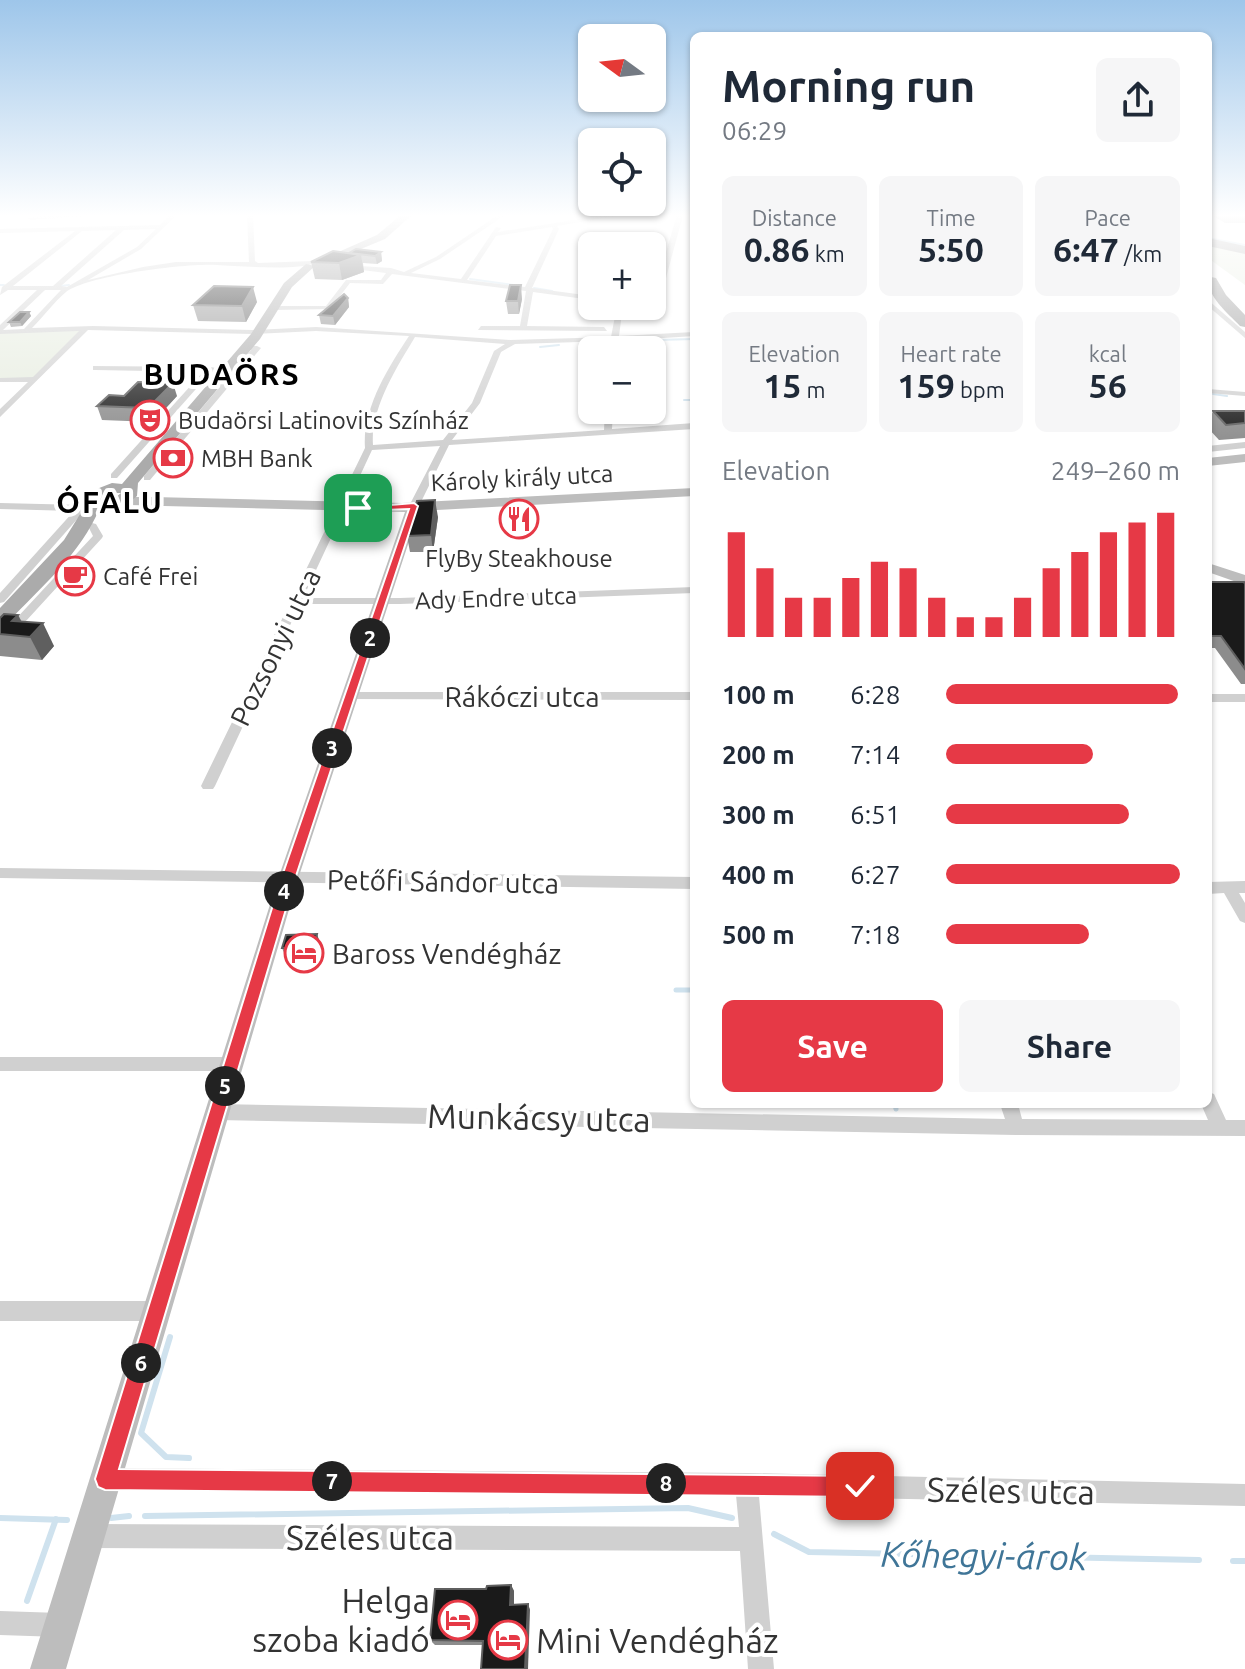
<!DOCTYPE html>
<html lang="en">
<head>
<meta charset="utf-8">
<style>
	:root { --surface:#fff; --page:#f6f6f7; --text:#1f2937; --muted:#747a83; --accent:#e63946 }
	body { margin:0; font-family:Ubuntu,sans-serif; background:var(--page); color:var(--text); height:100vh; display:flex; flex-direction:column; font-size:30px; white-space:nowrap }
	* { box-sizing:border-box; margin:0 }
	p { font-size:26px; color:var(--muted) }
	.icon { flex:none; width:44px; height:44px; fill:none; stroke:currentColor; stroke-width:2; stroke-linecap:round; stroke-linejoin:round }
	.map { position:relative; flex:1; overflow:hidden }
	.details { position:absolute; left:690px; top:32px; width:522px; height:1076px; display:flex; flex-direction:column; background:var(--surface); border-radius:12px; box-shadow:0 2px 6px #0004 }
	.details>* { flex:none }
	.needle { width:52px; rotate:285deg }
	.buttons { position:absolute; left:578px; top:24px; display:grid; gap:16px }
	.buttons a { display:grid; place-items:center; width:88px; height:88px; border-radius:12px; background:var(--surface); box-shadow:0 2px 6px #0004; font-size:40px }
	.pin { position:absolute; display:grid; place-items:center; width:68px; height:68px; color:#fff; margin:-34px; border-radius:16px; box-shadow:0 4px 12px #0006 }
	.km { position:absolute; width:40px; height:40px; margin:-20px; border-radius:50%; background:#222; color:#fff; font-size:22px; line-height:40px; text-align:center }
	.round { display:grid; place-items:center; flex:none; width:84px; height:84px; border-radius:12px; background:var(--page) }
	.overview { display:flex; align-items:center; justify-content:space-between; height:136px; padding:0 32px }
	h1 { font-size:44px; font-weight:700; line-height:60px }
	.figures { display:grid; grid-template-columns:repeat(3,1fr); gap:12px; height:136px; padding:8px 32px }
	.figures div { display:grid; align-content:center; border-radius:12px; background:var(--page); text-align:center }
	.figures b { font-size:34px; font-weight:700 }
	.figures small { font-size:22px; font-weight:400 }
	.figures p { font-size:22px }
	.chart { height:224px; padding:16px 32px }
	.chart p { display:flex; justify-content:space-between }
	.chart svg { width:100%; height:144px; margin-top:8px; stroke:var(--accent); stroke-width:6 }
	.button { display:flex; gap:16px; margin-top:auto; padding:16px 32px }
	.button a { flex:1; height:92px; border-radius:12px; background:var(--accent); color:#fff; font-size:32px; font-weight:700; line-height:92px; text-align:center }
	.button a+a { background:var(--page); color:var(--text) }
	ul { padding:0 32px; list-style:none; font-size:26px }
	li { display:grid; grid-template-columns:128px 96px 1fr; align-items:center; height:60px }
	li i { height:20px; border-radius:10px; background:var(--accent) }
	.map>svg:first-child { display:block }
	.green { fill:#e6ecdf }
	.lines { fill:none; stroke-linecap:round; stroke-linejoin:round }
	.stream-far2 { stroke:#cfe2ee; stroke-width:2 }
	.stream-far1 { stroke:#cfe2ee; stroke-width:5 }
	.stream { stroke:#cfe2ee; stroke-width:6 }
	.street { fill:#d0d0d0; fill-rule:evenodd }
	.secondary { fill:#bdbdbd; fill-rule:evenodd }
	.primary { fill:#ababab; fill-rule:evenodd }
	.highway { fill:#9a9a9a; fill-rule:evenodd }
	.wall { fill:#8c8c8c }
	.shaded-wall { fill:#5f5f5f }
	.building { fill:#1a1a1a; stroke:#5f5f5f; stroke-width:2 }
	.route { fill:#e63946; stroke:#fff; stroke-width:2 }
	.labels { text-anchor:middle; dominant-baseline:central; stroke-width:8; stroke-linejoin:round; paint-order:stroke }
	.far-poi-label { font-size:24px; fill:#333; stroke:#fff; text-anchor:start }
	.far-street-label { font-size:24px; fill:#333; stroke:#fff }
	.street-label { font-size:28px; fill:#333; stroke:#fff }
	.poi-label { font-size:28px; fill:#333; stroke:#fff; text-anchor:start }
	.far-district-label { font-size:30px; font-weight:bold; letter-spacing:2px; fill:#000; stroke:#fff }
	.near-street-label { font-size:34px; fill:#333; stroke:#fff }
	.near-poi-label { font-size:34px; fill:#333; stroke:#fff; text-anchor:end }
	.near-water-label { font-size:36px; font-style:italic; fill:#3f7597; stroke:#fff }
</style>
</head>
<body>
<div class="map">
<svg width="1245" height="1669" viewBox="0 0 1245 1669">
	<rect width="100%" height="100%" fill="#fff"/>
	<g class="green">
		<path d="M1208 245 1245 253V285L1208 258Z"/>
		<path d="M86 328 34 379 0 380V332Z"/>
	</g>
	<g class="lines">
		<g class="stream-far2">
			<path d="M1208 238 1245 245"/>
			<path d="M470 279 521 286"/>
			<path d="M0 285H4"/>
			<path d="M61 286 69 285"/>
			<path d="M534 288 552 291"/>
			<path d="M619 341 694 339"/>
			<path d="M540 347 559 345"/>
			<path d="M1213 394 1227 396"/>
			<path d="M684 400H694"/>
		</g>
		<g class="stream-far1">
			<path d="M676 990H694"/>
			<path d="M895 1104 896 1109"/>
		</g>
		<g class="stream">
			<path d="M170 1337 141 1433 166 1457 189 1458"/>
			<path d="M145 1516 688 1508 732 1518"/>
			<path d="M0 1518 67 1520"/>
			<path d="M111 1518 129 1516"/>
			<path d="M774 1534 809 1552 1199 1560"/>
			<path d="M1233 1561H1245"/>
			<path d="M27 1601 56 1519"/>
		</g>
		<g class="street">
			<path d="M53 215H100L31 220 28 218Z"/>
			<path d="M170 215H177L141 249 88 280 143 267 176 262H249L247 215H253L255 261 258 263 312 261 315 263C295 271 241 266 217 265 188 263 89 275 66 292 54 302 43 317 32 328L93 326 252 330 316 327 510 340 611 337 617 306H623L619 336 694 332V336L618 341 617 350H609L611 341 515 344 501 352 480 403 452 440 604 430 605 410H613L612 429 694 423V429L449 445 419 506 414 509 409 506 440 446 372 450 303 598H400L694 587V593L400 604H300L215 786 213 789H203L201 786 365 448C362 409 388 368 409 336L316 331 252 334 88 330 0 417V409L28 382H0V378L33 377 79 331 0 334V325L37 290H8L0 295 2 287 75 231 0 233V229L160 225ZM156 229 137 247 67 287 61 286 124 230ZM116 230 53 286H13L82 231ZM45 290H61L24 329 3 330ZM415 337 505 344 494 351 472 403 443 440 373 445C370 409 397 367 415 337Z"/>
			<path d="M498 215H505L440 259 411 273 461 279 496 227 501 228 498 232 605 215H621L557 226 559 229 532 288 592 296V300L533 292 527 326 604 327 607 331 478 330 481 326H520L526 291 392 274 383 284 350 283 330 309 274 310 271 308 274 306H326L346 280H381L386 273 346 268 344 265 391 268 404 272 436 257ZM552 227 553 229 525 287 467 280 496 236Z"/>
			<path d="M677 215H683L663 289 652 299Z"/>
			<path d="M1208 300 1245 332V338L1208 306Z"/>
			<path d="M243 346H257L261 348 150 480H144V476L251 350H243Z"/>
			<path d="M93 366 210 367 230 370 226 372H211L117 478H111V474L203 372 96 370H93Z"/>
			<path d="M1208 389 1245 392V396L1208 393Z"/>
			<path d="M1245 442V448L1208 452V446Z"/>
			<path d="M0 503 82 505 87 508 4 602 0 603V593L74 511 0 509Z"/>
			<path d="M88 522 96 524 103 536 102 538 4 645 0 646V636L93 536 89 528 83 525Z"/>
			<path d="M350 692H694V700L346 699 344 696 346 693Z"/>
			<rect x="1208" y="694" width="37" height="8"/>
			<path d="M0 868 694 877V889L0 878Z"/>
			<path d="M1245 881V893H1239L1245 903V923L1240 921 1224 893 1208 894V882Z"/>
			<path d="M0 1057H232L238 1059 241 1064 238 1069 232 1071H0Z"/>
			<path d="M1208 1092 1214 1094 1226 1120H1245V1136L1016 1135 217 1120 211 1118 208 1112 211 1106 217 1104 1005 1119 1000 1104H1018L1022 1119 1208 1120 1201 1104H1208Z"/>
			<path d="M0 1301H156L163 1304 166 1311 163 1318 156 1321H0Z"/>
			<path d="M106 1468 747 1473 1245 1484V1506L759 1496 774 1669H748L740 1551 88 1548 80 1544 76 1536 80 1528 88 1524 739 1527 736 1495 106 1490 98 1487 95 1479 98 1471Z"/>
			<path d="M0 1611 60 1613 69 1616 72 1625 69 1634 60 1637 0 1635Z"/>
		</g>
		<g class="secondary">
			<path d="M1245 454V462L1208 466V458Z"/>
			<path d="M694 488V496L419 511 298 879 66 1669H30L278 879 405 512 123 505 116 501 123 497H153L402 503Z"/>
			<path d="M1208 563 1245 575V585L1208 572Z"/>
		</g>
		<g class="primary">
			<path d="M401 215H412L385 239 327 263 318 261 377 235Z"/>
			<path d="M306 264 315 266 292 287 260 339 138 483 137 496 125 506 100 507C82 553 40 588 7 623L0 625V608L64 540 82 511 89 492 112 483 122 484 251 334 284 283ZM114 493H121L115 498 103 497Z"/>
		</g>
		<g class="highway">
			<path d="M1208 238 1245 246V254L1208 246Z"/>
			<path d="M1211 277 1216 278 1226 295 1245 315V327L1240 326C1227 312 1208 298 1208 278Z"/>
		</g>
	</g>
	<g class="wall">
		<path d="M1212 215H1245V223H1225Z"/>
		<path d="M381 252 382 261 377 264 363 263 364 272 342 280 315 279 311 262 349 254Z"/>
		<path d="M348 298 349 307 335 325 321 324 319 315Z"/>
		<path d="M522 299 519 314H508L506 301Z"/>
		<path d="M257 302 246 322 198 321 193 305Z"/>
		<path d="M29 312 31 316 22 326 11 327 9 322Z"/>
		<path d="M177 396 153 422 102 420 97 406Z"/>
		<path d="M1213 411H1245V438L1219 440 1208 428V424Z"/>
		<path d="M438 517 433 552H410L407 536Z"/>
		<path d="M1208 582 1245 584V684H1241L1215 648H1208Z"/>
		<path d="M18 615 22 622 54 646 42 660 0 656V618Z"/>
		<path d="M321 946 317 966H298L295 960H287L282 948Z"/>
		<path d="M511 1585 514 1591V1605L528 1604 530 1610 483 1645H435L430 1640 486 1589Z"/>
	</g>
	<g class="shaded-wall">
		<path d="M381 252 382 261 377 264 375 256Z"/>
		<path d="M361 255 364 272 342 280 339 263Z"/>
		<path d="M521 285 522 299 519 314 518 301Z"/>
		<path d="M253 287 257 302 246 322 242 306Z"/>
		<path d="M348 298 349 307 335 325 333 316Z"/>
		<path d="M29 312 31 316 22 326 20 322Z"/>
		<path d="M173 383 177 396 153 422 148 408Z"/>
		<path d="M435 500 438 517 433 552 431 535Z"/>
		<path d="M18 615 29 637 12 621Z"/>
		<path d="M43 623 54 646 42 660 30 637Z"/>
		<path d="M317 934 321 946 317 966 312 954Z"/>
		<path d="M511 1585 514 1591V1610L510 1605Z"/>
		<path d="M528 1604 530 1610 528 1669H525Z"/>
	</g>
	<g class="building">
		<path d="M356 249 381 252 375 256 349 253Z"/>
		<path d="M333 251 361 255 339 263 311 262Z"/>
		<path d="M510 285H521L518 301H506Z"/>
		<path d="M214 286 253 287 242 306 193 305Z"/>
		<path d="M344 294 348 298 333 316 319 315Z"/>
		<path d="M20 312H29L20 322H9Z"/>
		<path d="M138 382 173 383 148 408 97 406 109 395 124 396Z"/>
		<path d="M1213 411H1245V423L1226 425Z"/>
		<path d="M435 500 431 535 407 536 417 501Z"/>
		<path d="M1208 582H1244L1245 584V669L1221 636H1208Z"/>
		<path d="M4 614 18 615 12 621 43 623 30 637 0 634V618Z"/>
		<path d="M317 934 312 954 293 955 295 948H282L286 935Z"/>
		<path d="M511 1585 510 1605 528 1604 525 1669H481L483 1641 430 1640 435 1589H486L487 1586Z"/>
	</g>
	<linearGradient id="sky" x2="0" y2="1"><stop stop-color="#9ec6ea"/><stop offset="0.48" stop-color="#fff"/><stop offset="1" stop-color="#fff" stop-opacity="0"/></linearGradient>
	<rect width="1245" height="449" fill="url(#sky)"/>
	<path class="route" d="M414 503 418 506 295 879 119 1469 860 1476 867 1479 871 1486 867 1494 860 1497 105 1490 98 1487 95 1479 281 879 409 509 358 511 354 508Z"/>
	<defs>
		<g id="theatre-ring" transform="scale(2)"><circle r="9.5" fill="#fff" stroke="#e63946" stroke-width="1.5"/><path d="M-5-5.5Q0-4 5-5.5V0Q5 5 0 6Q-5 5-5 0ZM-3.3-2.5H-1v1.5H-3.3ZM1-2.5H3.3v1.5H1ZM-2.8 1Q0 5.5 2.8 1Z" fill="#e63946"/></g>
		<g id="bank-ring" transform="scale(2)"><circle r="9.5" fill="#fff" stroke="#e63946" stroke-width="1.5"/><path d="M-6-4H6V4H-6ZM0-2.3a2.3 2.3 0 1 0 0 4.6a2.3 2.3 0 1 0 0-4.6Z" fill="#e63946"/></g>
		<g id="restaurant-ring" transform="scale(2)"><circle r="9.5" fill="#fff" stroke="#e63946" stroke-width="1.5"/><path d="M-5-6h1v4h1v-4h1v4h1v-4h1v5L-1.5 .5V6h-2V.5L-5-1ZM5-6V6H3V1.5H1.5Q1.5-4 5-6Z" fill="#e63946"/></g>
		<g id="cafe-ring" transform="scale(2)"><circle r="9.5" fill="#fff" stroke="#e63946" stroke-width="1.5"/><path d="M-5.5-4.5H6V0H3Q3 3.5 0 3.5H-2.5Q-5.5 3.5-5.5 0ZM3-3.2v2h1.7v-2ZM-6 4.5H4V6H-6Z" fill="#e63946"/></g>
		<g id="hotel-ring" transform="scale(2)"><circle r="9.5" fill="#fff" stroke="#e63946" stroke-width="1.5"/><path d="M-6-4.5h1.5V1H6V5H4.5V3h-9V5H-6ZM-4 0a1.8 1.8 0 1 1 3.6 0ZM.5 0V-2.5h3Q6-2.5 6 0Z" fill="#e63946"/></g>
	</defs>
	<g fill-rule="evenodd">
		<use href="#theatre-ring" x="150" y="420"/>
		<use href="#bank-ring" x="173" y="458"/>
		<use href="#restaurant-ring" x="519" y="519"/>
		<use href="#cafe-ring" x="75" y="576"/>
		<use href="#hotel-ring" x="304" y="953"/>
		<use href="#hotel-ring" x="458" y="1620"/>
		<use href="#hotel-ring" x="508" y="1640"/>
	</g>
	<g class="labels">
		<g class="far-poi-label">
			<text x="178" y="420">Budaörsi Latinovits Színház</text>
			<text x="201" y="458">MBH Bank</text>
			<text x="519" y="558" text-anchor="middle">FlyBy Steakhouse</text>
			<text x="103" y="576">Café Frei</text>
		</g>
		<g class="far-street-label">
			<text transform="translate(522 478) rotate(-3)">Károly király utca</text>
			<text transform="translate(496 598) rotate(-2)">Ady Endre utca</text>
		</g>
		<g class="street-label">
			<text transform="translate(275 647) rotate(-64)">Pozsonyi utca</text>
			<text x="522" y="696">Rákóczi utca</text>
			<text transform="translate(443 881) rotate(1)">Petőfi Sándor utca</text>
		</g>
		<g class="poi-label">
			<text x="332" y="953">Baross Vendégház</text>
		</g>
		<g class="far-district-label">
			<text x="222" y="374">BUDAÖRS</text>
			<text x="110" y="502">ÓFALU</text>
		</g>
		<g class="near-street-label">
			<text transform="translate(539 1117) rotate(1)">Munkácsy utca</text>
			<text transform="translate(1011 1490) rotate(1)">Széles utca</text>
			<text x="370" y="1537">Széles utca</text>
		</g>
		<g class="near-poi-label">
			<text x="430" y="1600">Helga<tspan x="430" dy="39">szoba kiadó</tspan></text>
			<text x="536" y="1640" text-anchor="start">Mini Vendégház</text>
		</g>
		<g class="near-water-label">
			<text transform="translate(984 1555) rotate(1)">Kőhegyi-árok</text>
		</g>
	</g>
</svg>
<div class="buttons">
<a><svg class="needle" viewBox="-14 -14 28 28"><path d="M0-13l5 13h-10z" fill="#e53935"/><path d="M0 13l5-13h-10z" fill="#747a83"/></svg></a>
<a><svg class="icon" aria-label="locate" viewBox="0 0 24 24"><circle cx="12" cy="12" r="6"/><path d="M12 2v4M12 18v4M2 12h4M18 12h4"/></svg></a>
<a>+</a>
<a>−</a>
</div>
<div class="pin" style="left:358px;top:508px;background:#1e9e55"><svg class="icon" aria-label="arrive" viewBox="0 0 24 24"><path d="M6 21V4h12l-3 4 3 4H6"/></svg></div>
<div class="pin" style="left:860px;top:1486px;background:#d93025"><svg class="icon" aria-label="check" viewBox="0 0 24 24"><path d="M5 12l5 5 9-10"/></svg></div>
<b class="km" style="left:370px;top:638px">2</b>
<b class="km" style="left:332px;top:748px">3</b>
<b class="km" style="left:284px;top:891px">4</b>
<b class="km" style="left:225px;top:1086px">5</b>
<b class="km" style="left:141px;top:1363px">6</b>
<b class="km" style="left:332px;top:1481px">7</b>
<b class="km" style="left:666px;top:1483px">8</b>
<section class="details">
<div class="overview"><div><h1>Morning run</h1><p>06:29</p></div><a class="round"><svg class="icon" aria-label="share" viewBox="0 0 24 24"><path d="M12 15V3M7 8l5-5 5 5M5 13v7h14v-7"/></svg></a></div>
<div class="figures">
<div><p>Distance</p><b>0.86<small> km</small></b></div>
<div><p>Time</p><b>5:50</b></div>
<div><p>Pace</p><b>6:47<small> /km</small></b></div>
</div>
<div class="figures">
<div><p>Elevation</p><b>15<small> m</small></b></div>
<div><p>Heart rate</p><b>159<small> bpm</small></b></div>
<div><p>kcal</p><b>56</b></div>
</div>
<div class="chart"><p><span>Elevation</span>249–260 m</p>
<svg viewBox="0 0 160 44" preserveAspectRatio="none"><path d="M5 44V12M15 44V23M25 44V32M35 44V32M45 44V26M55 44V21M65 44V23M75 44V32M85 44V38M95 44V38M105 44V32M115 44V23M125 44V18M135 44V12M145 44V9M155 44V6"/></svg>
</div>
<ul>
<li><b>100 m</b>6:28<i style="width:99%"></i></li>
<li><b>200 m</b>7:14<i style="width:63%"></i></li>
<li><b>300 m</b>6:51<i style="width:78%"></i></li>
<li><b>400 m</b>6:27<i style="width:100%"></i></li>
<li><b>500 m</b>7:18<i style="width:61%"></i></li>
</ul>
<div class="button"><a>Save</a><a>Share</a></div>
</section>
</div>
</body>
</html>
